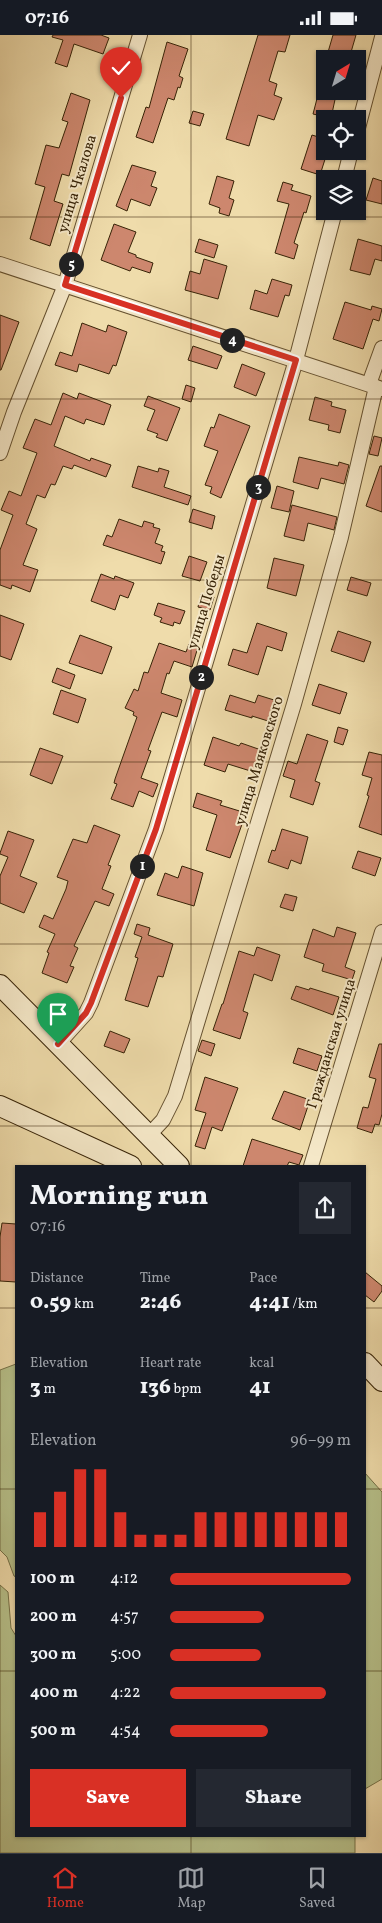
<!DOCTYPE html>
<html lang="en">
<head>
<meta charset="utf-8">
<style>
	:root { --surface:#171b24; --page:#242831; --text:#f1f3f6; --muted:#9ea1a6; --line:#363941; --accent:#d93025 }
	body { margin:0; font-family:Vollkorn,serif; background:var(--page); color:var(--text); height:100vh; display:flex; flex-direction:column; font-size:19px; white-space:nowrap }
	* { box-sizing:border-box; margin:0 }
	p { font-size:16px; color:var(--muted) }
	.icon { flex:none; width:28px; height:28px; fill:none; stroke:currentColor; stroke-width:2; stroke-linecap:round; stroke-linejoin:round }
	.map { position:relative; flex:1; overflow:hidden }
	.details { position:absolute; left:15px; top:1130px; width:351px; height:672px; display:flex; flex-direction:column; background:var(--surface); border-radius:0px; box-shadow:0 1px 4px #0004 }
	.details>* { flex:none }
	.needle { width:32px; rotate:38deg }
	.fabs { position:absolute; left:316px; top:15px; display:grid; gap:10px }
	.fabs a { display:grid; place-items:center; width:50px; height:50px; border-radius:0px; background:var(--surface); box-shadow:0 1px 4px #0004; font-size:25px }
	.pin { position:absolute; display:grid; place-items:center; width:42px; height:42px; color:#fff; margin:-51px -21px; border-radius:50% 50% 50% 0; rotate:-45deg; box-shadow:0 0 5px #0007 }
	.pin .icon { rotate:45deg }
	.km { position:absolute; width:25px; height:25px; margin:-12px; border-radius:50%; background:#222; color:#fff; font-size:14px; line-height:25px; text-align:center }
	.round { display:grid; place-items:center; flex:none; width:52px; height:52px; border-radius:0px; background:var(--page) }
	.summary { display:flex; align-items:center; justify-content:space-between; height:85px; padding:0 15px }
	h1 { font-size:28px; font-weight:800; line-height:38px }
	.metrics { display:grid; grid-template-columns:repeat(3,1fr); gap:8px; height:85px; padding:5px 15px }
	.metrics div { display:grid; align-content:center }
	.metrics b { font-size:21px; font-weight:800 }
	.metrics small { font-size:14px; font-weight:400 }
	.metrics p { font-size:14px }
	.chart { height:140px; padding:10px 15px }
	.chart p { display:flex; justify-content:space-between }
	.chart svg { width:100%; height:90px; margin-top:5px; stroke:var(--accent); stroke-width:6 }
	.button { display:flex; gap:10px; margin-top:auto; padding:10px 15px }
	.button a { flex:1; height:58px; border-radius:0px; background:var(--accent); color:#fff; font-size:20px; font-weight:800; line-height:58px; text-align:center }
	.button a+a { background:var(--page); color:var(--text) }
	ul { padding:0 15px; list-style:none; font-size:16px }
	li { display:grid; grid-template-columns:80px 60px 1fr; align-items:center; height:38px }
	li i { height:12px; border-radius:6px; background:var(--accent) }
	.status { display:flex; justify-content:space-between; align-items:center; height:35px; padding:0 25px; background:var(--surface); direction:ltr }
	.status svg { height:14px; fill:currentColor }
	.dock { display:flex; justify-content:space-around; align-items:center; height:70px; border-top:1px solid var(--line); background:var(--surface); font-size:14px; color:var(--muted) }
	.dock a { display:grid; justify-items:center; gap:2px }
	.dock .active { color:var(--accent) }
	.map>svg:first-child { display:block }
	.green { fill:#b7c18b; stroke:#777249 }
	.building { fill:#cd876e; stroke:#372307 }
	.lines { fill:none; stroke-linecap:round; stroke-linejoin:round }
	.street-casing { stroke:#655130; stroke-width:16 }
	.secondary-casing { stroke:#372307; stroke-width:22 }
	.street { stroke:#f5e8c8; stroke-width:14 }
	.secondary { stroke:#f5e8c8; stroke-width:20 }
	.route-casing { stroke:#fff; stroke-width:10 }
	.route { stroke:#d93025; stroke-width:6 }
	.grid { fill:none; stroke:#372307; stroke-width:1; stroke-opacity:0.55 }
	.labels { text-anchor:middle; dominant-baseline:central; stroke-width:4; stroke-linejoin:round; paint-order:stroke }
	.street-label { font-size:15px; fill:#372307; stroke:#f5e8c8 }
</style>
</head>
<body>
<div class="status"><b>07:16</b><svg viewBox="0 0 49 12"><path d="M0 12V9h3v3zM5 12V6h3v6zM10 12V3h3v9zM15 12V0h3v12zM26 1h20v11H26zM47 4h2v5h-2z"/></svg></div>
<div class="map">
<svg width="382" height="1818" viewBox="0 0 382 1818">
	<rect width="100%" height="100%" fill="#efdcab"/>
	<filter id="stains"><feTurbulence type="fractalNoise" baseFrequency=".004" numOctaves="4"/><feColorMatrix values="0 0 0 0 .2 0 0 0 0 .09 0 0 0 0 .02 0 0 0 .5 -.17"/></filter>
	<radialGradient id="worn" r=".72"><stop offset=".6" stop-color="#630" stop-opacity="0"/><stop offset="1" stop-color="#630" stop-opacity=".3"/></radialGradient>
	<g class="green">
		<path d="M16 1329V1542L14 1541 7 1522 0 1515V1335Z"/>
		<path d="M365 1438 382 1457V1744L365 1754Z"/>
		<path d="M0 1550 8 1557 11 1593 16 1601V1801H355V1818H0Z"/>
	</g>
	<g class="building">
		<path d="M53 0H101L109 3 103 19 74 9 67 32 55 28 63 5 52 2Z"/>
		<path d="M258 0H290L285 17 278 16 269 46 277 49 274 60 282 63 274 85 258 80 249 111 226 104Z"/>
		<path d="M333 0H356L349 24H326Z"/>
		<path d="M167 7 188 14 179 41 183 43 180 53 178 52 174 65 168 63 153 108 136 102 146 72 149 73Z"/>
		<path d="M319 56 336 60 331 83 313 79Z"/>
		<path d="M71 58 90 65 69 141 62 139 54 166 63 169 50 211 30 204 45 152 35 149 46 110 59 113 68 87 62 85Z"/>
		<path d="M193 76 204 79 200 91 189 88Z"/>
		<path d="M312 100 325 104 322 116 327 118 320 140 301 134Z"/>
		<path d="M132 130 156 137 151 151 157 153 150 171 131 164 127 176 116 171Z"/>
		<path d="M217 141 234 146 229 163 234 165 229 181 219 178 220 173 209 169Z"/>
		<path d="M373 143 382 146V169L366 165Z"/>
		<path d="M283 147 293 150 291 155 311 161 306 178 304 177 294 208 298 210 294 224 275 218 289 169 277 166Z"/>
		<path d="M114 189 136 197 128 217 136 220V222L153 228 150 238 132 232 130 236 101 225Z"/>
		<path d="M199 204 218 210 214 223 195 217Z"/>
		<path d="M358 204 382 211V226L375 224 370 240 350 235Z"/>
		<path d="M204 224 227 231 218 264 185 255 190 236 200 239Z"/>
		<path d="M272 244 292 250 289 261 285 260 278 282 250 274 255 255 267 259Z"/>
		<path d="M345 267 371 275 372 271 382 274 379 286 373 284 363 314 333 304Z"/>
		<path d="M0 280 19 287 1 335H0Z"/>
		<path d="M82 288 106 297 108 290 127 297 116 331 113 330 109 339 79 329 77 337 55 330 60 317 72 321Z"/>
		<path d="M193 311 222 321 217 334 188 325Z"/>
		<path d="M242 329 265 338 256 361 234 352Z"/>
		<path d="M186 350 195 353 191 367 182 364Z"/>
		<path d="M63 358 77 364 79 358 111 370 104 390 86 384 84 389 65 381 54 411 90 426 91 423 111 430 106 442 74 430 72 434 63 431 55 450 51 449 45 463 37 460 26 489 37 494 23 530 38 535 30 557 12 550 11 554 0 550V515L13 480 1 475 9 456 21 461 37 418 23 413 35 384 51 390Z"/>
		<path d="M148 361 180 373 167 406 156 402 158 399 147 395 155 375 144 371Z"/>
		<path d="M315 362 332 367 331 371 346 375 340 398 328 395 329 390 309 385Z"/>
		<path d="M219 379 250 391 221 463 210 458 212 452 205 450 218 416 204 411 211 392 214 393Z"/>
		<path d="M374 401 382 403 378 421 369 419Z"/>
		<path d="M299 422 338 431 339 427 349 430 344 449 321 443 318 454 293 447Z"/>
		<path d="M138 431 158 437 159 433 169 436 164 452 191 461 188 470 132 452Z"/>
		<path d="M380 431H382V477L366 471Z"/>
		<path d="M277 451 294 456 289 477 271 473Z"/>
		<path d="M292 470 337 482 334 495 308 488 304 506 284 501Z"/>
		<path d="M193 474 215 481 212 494 189 487Z"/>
		<path d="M119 484 142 492 144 486 154 489 153 492 160 494 155 508 163 511 161 516 165 517 161 529 103 510 107 500 112 502Z"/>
		<path d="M189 521 207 527 200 546 182 541Z"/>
		<path d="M274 523 304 530 296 561 267 553Z"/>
		<path d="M101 539 114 544 115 541 134 548 128 563 120 560 115 575 91 566Z"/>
		<path d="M351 542 371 548 367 561 347 555Z"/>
		<path d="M201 559 214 562 210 575 198 572Z"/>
		<path d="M158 568 185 576 180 589 174 587 173 591 160 587 162 583 154 580Z"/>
		<path d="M0 580 24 589 11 625 0 621Z"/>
		<path d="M257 588 287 598 282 616 267 611 258 640 228 630 233 614 247 618Z"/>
		<path d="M338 596 371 607 364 627 331 616Z"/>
		<path d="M80 600 112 612 102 639 69 628Z"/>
		<path d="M159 608 186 617 189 609 198 612 192 632 174 626 169 639 167 638 161 658 182 665 177 682 162 677 148 715 151 716 141 743 158 749 153 762 139 756 133 772 111 764 117 749 114 748 115 744 137 682 133 680 134 677 125 673 134 654 138 656 144 637 148 638Z"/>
		<path d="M57 633 75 640 70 654 52 647Z"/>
		<path d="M319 649 347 658 340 679 312 670Z"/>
		<path d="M61 655 86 664 78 688 53 679Z"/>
		<path d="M230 660 255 668 258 660 274 665 268 686 252 681V683L225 675Z"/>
		<path d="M338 692 348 695 343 710 334 707Z"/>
		<path d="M307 699 328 706 315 746 320 748 313 770 290 762 295 745 283 741 288 726 297 729Z"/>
		<path d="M213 702 239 711 241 708 264 716 257 738 228 729 225 737 204 730Z"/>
		<path d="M40 713 63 721 52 749 30 740Z"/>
		<path d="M369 717 382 720V800L359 792 369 761 367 760 372 743 362 740Z"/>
		<path d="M197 758 222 766 220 770 246 778 230 823 206 815 217 780 193 772Z"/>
		<path d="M94 790 120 800 108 830 111 831 102 854 114 859 109 871 95 866 74 911 78 913 70 931 74 932 67 948 42 938 49 918 47 917 55 899 39 892 44 880 53 884 66 854 68 846 57 842 73 804 87 808Z"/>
		<path d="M282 794 308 802 301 829 291 825 288 834 268 827 272 815 275 816Z"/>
		<path d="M8 796 34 805 20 841 37 848 24 878 0 868V841L8 822 0 819V818Z"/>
		<path d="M358 816 381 823 375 841 352 833Z"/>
		<path d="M182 831 203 838 194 871 157 860 165 838 178 843Z"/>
		<path d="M285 859 297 862 293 876 280 872Z"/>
		<path d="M137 889 150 893 148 900 173 909 163 942 158 941 148 972 125 965 138 923 135 922 142 902 134 899Z"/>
		<path d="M337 892 356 898 345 932 355 936 352 945 322 936 324 929 304 922 313 894 334 902Z"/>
		<path d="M257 912 280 920 272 946 254 939 243 976 248 978 240 1004 213 995 222 969H223L239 916 254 921Z"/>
		<path d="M296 951 309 955 310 953 339 962 333 980 291 964Z"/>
		<path d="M110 996 130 1004 124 1018 104 1011Z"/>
		<path d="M202 1005 215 1009 211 1021 198 1016Z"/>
		<path d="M379 1009H382V1079L379 1090 375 1089 372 1098 357 1093 363 1072 368 1073 376 1044 369 1042Z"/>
		<path d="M298 1013 322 1021 317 1036 293 1028Z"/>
		<path d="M205 1042 238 1053 222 1096 212 1092 205 1114 195 1111 206 1078 195 1075Z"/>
		<path d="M284 1056 310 1065 300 1095 272 1084Z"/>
		<path d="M252 1104 303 1120 299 1130 289 1127 287 1131H243Z"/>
		<path d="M2 1188 16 1189V1247L0 1246V1202Z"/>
		<path d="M365 1237 382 1251V1256L374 1267 365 1260Z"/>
	</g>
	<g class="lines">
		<g class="street-casing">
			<g id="street">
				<path d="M358 93 382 2"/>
				<path d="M344 144 351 116"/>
				<path d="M0 229 382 354"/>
				<path d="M369 349 382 313"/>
				<path d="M0 418 14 377 65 250 140 0"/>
				<path d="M58 1009 86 978 91 968 156 794 296 325 335 176"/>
				<path d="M149 1100 163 1085 175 1061 294 669 341 502 376 352"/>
				<path d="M311 1131 382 897"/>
			</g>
		</g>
		<g class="secondary-casing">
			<g id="secondary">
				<path d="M0 950 179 1131"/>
				<path d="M0 1071 131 1131"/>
				<path d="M365 1328 382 1346"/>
			</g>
		</g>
		<use href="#street" class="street"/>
		<use href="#secondary" class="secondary"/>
	</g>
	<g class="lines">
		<g class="route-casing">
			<path id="route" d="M58 1009 86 978 91 968 156 794 296 325 65 250 121 63"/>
		</g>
		<use href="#route" class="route"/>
	</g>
	<path class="grid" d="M191 0V1131M0 182H382M0 364H382M0 545H382M0 727H382M0 909H382M0 1091H382M0 1273H16M365 1273H382M0 1454H16M365 1454H382M0 1636H16M365 1636H382M191 1801V1818"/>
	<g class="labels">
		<g class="street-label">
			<text transform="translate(78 149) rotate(-73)">улица Чкалова</text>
			<text transform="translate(207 567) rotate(-73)">улица Победы</text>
			<text transform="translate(260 726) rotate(-73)">улица Маяковского</text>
			<text transform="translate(332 1009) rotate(-73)">Гражданская улица</text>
		</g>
	</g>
	<rect width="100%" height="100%" filter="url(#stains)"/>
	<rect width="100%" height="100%" fill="url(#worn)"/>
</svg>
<div class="fabs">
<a><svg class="needle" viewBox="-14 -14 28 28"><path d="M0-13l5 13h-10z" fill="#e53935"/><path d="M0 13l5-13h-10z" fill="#9ea1a6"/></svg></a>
<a><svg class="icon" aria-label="locate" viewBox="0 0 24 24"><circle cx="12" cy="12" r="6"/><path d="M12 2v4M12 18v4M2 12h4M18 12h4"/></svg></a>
<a><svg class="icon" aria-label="layers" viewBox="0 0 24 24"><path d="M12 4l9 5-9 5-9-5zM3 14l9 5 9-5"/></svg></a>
</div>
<div class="pin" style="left:58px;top:1009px;background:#1e9e55"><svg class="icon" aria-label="arrive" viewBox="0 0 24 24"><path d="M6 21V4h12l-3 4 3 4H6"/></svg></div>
<div class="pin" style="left:121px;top:63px;background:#d93025"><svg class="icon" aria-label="check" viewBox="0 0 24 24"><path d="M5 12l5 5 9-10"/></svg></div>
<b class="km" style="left:142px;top:831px">1</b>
<b class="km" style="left:201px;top:642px">2</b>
<b class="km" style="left:258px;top:452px">3</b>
<b class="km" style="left:232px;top:305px">4</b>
<b class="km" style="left:71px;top:229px">5</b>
<section class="details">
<div class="summary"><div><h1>Morning run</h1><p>07:16</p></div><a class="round"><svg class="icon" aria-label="share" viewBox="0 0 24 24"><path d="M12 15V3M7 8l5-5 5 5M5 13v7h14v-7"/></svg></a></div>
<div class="metrics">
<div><p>Distance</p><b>0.59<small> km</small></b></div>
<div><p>Time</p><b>2:46</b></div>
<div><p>Pace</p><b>4:41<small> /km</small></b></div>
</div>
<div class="metrics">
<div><p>Elevation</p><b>3<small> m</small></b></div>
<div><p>Heart rate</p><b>136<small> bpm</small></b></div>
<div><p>kcal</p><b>41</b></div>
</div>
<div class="chart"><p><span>Elevation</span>96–99 m</p>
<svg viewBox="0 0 160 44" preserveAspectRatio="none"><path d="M5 44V27M15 44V17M25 44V6M35 44V6M45 44V27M55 44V38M65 44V38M75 44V38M85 44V27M95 44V27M105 44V27M115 44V27M125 44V27M135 44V27M145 44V27M155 44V27"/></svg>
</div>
<ul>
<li><b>100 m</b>4:12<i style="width:100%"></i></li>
<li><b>200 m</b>4:57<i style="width:52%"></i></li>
<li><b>300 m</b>5:00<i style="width:50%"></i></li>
<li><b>400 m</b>4:22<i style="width:86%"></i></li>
<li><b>500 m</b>4:54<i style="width:54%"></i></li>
</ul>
<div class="button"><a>Save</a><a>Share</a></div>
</section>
</div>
<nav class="dock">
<a class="active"><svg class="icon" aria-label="home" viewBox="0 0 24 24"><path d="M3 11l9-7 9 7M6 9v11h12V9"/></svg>Home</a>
<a><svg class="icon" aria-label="map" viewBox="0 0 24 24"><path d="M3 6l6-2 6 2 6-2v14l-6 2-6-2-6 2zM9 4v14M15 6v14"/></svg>Map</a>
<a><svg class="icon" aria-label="saved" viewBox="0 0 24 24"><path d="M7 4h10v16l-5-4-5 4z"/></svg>Saved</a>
</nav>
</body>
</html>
